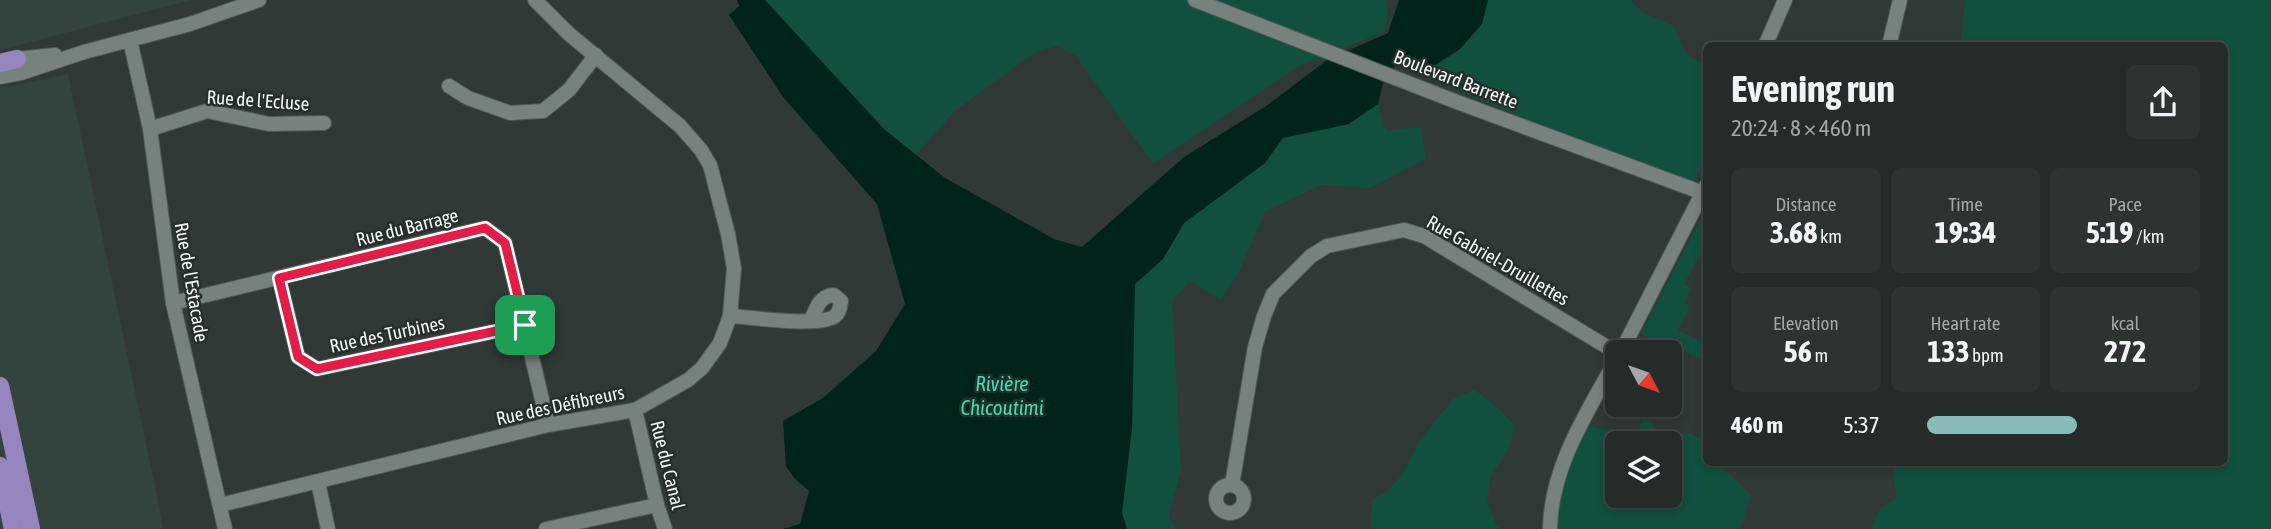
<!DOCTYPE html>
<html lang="en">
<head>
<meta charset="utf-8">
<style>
	:root { --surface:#252b28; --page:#2d3330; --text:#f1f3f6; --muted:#a3a7a8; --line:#424745; --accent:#8bbbb9 }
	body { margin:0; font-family:"Asap Condensed",sans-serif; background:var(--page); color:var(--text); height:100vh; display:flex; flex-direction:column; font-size:26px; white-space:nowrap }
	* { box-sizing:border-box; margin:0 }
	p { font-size:23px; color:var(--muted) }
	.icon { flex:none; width:38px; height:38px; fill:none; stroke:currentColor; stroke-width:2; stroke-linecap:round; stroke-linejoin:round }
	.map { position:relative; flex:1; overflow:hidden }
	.panel { position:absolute; left:1703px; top:42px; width:525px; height:424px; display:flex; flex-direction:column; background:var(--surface); border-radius:10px; box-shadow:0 4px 10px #0003,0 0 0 2px var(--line) }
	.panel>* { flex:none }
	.needle { width:46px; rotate:131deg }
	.fabs { position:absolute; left:1605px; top:340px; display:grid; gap:14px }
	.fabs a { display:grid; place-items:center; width:77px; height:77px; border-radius:10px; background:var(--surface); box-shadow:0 4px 10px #0003,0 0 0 2px var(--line); font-size:35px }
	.pin { position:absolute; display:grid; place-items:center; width:60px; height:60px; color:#fff; margin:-30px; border-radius:14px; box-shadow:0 4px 10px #0006 }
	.round { display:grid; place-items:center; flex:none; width:74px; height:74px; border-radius:10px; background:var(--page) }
	.headline { display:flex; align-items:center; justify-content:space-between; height:119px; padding:0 28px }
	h1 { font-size:38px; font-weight:700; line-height:52px }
	.metrics { display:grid; grid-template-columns:repeat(3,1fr); gap:10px; height:119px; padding:7px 28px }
	.metrics div { display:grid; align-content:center; border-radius:10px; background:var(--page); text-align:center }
	.metrics b { font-size:30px; font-weight:700 }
	.metrics small { font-size:19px; font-weight:400 }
	.metrics p { font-size:19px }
	ul { padding:0 28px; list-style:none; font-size:23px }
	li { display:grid; grid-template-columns:112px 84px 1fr; align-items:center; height:52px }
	li i { height:18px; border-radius:9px; background:var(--accent) }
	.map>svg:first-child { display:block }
	.built { fill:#33433d }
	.green { fill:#11503f; fill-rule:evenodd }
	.water { fill:#00241a }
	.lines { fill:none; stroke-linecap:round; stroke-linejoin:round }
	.minor-casing { stroke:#515856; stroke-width:16 }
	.major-casing { stroke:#515856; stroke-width:19 }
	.minor { stroke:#77817d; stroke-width:14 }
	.major { stroke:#9785bf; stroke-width:18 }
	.route-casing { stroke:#fff; stroke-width:14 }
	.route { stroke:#e11d48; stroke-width:9 }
	.labels { text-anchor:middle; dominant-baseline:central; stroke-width:5; stroke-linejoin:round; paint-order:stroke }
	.street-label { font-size:19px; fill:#f1f6f4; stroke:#272f2c }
	.water-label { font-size:21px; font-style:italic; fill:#3adeb4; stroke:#272f2c }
</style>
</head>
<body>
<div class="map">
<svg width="2271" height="529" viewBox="0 0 2271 529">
	<rect width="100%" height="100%" fill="#313936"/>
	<g class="built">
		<path d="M0 0H191L0 50Z"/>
		<path d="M68 74 156 491 163 529H0V88Z"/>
	</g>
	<g class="green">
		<path d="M763 0H1387L1388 16 1384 32 1297 67 1153 164 1076 56 1057 46 1034 53 954 112 916 155 878 125Z"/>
		<path d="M1488 0H1630L1643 13 1674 26 1686 54 1706 66V156L1694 182 1586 144 1396 65 1398 62 1428 70 1460 49 1482 24Z"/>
		<path d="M1965 0H2271V529H1871L1880 509 1897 498 1892 465 1885 462H2224V46L1961 45Z"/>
		<path d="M1378 104 1386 131 1421 127 1426 159 1370 188 1321 185 1265 212 1241 268 1221 300 1190 281 1172 300 1181 470 1169 516 1176 529H1127L1122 513 1132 428 1135 284 1163 259 1184 223 1265 163 1283 138 1349 124Z"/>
		<path d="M1706 213V244L1684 284 1691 289 1684 303 1690 307 1678 330 1702 342 1706 336V361L1641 334 1703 215Z"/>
		<path d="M1475 390 1500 410 1515 426 1508 450 1491 476 1487 503 1497 526 1503 529H1371L1372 500 1388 491 1402 475 1418 443 1454 398Z"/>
		<path d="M1645 419 1655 427 1660 441 1689 433 1706 442V462H1717L1751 495 1740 529H1550L1582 424 1633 436ZM1617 443H1670V495H1617Z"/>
	</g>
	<path class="water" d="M737 0H765L884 129 945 178 1054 239 1082 247 1184 157 1266 106 1327 60 1388 33 1399 0H1488L1482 24 1460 49 1428 70 1398 62 1383 83 1378 104 1349 124 1283 138 1265 163 1184 223 1163 259 1135 284 1132 428 1122 513 1127 529H783L800 524 809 491 794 478 786 466 783 421 823 398 876 351 905 304 877 204 783 97 729 15 739 6Z"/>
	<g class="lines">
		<g class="minor-casing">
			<g id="minor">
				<path d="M1195 0 1457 102 1706 194"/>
				<path d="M130 40 150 129 173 303 225 529"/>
				<path d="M1765 46 1785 0"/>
				<path d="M1889 46 1900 0"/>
				<path d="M17 59 55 55"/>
				<path d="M0 77 21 73 84 52 190 24 259 0"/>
				<path d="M449 86 468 98 510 113 543 111 569 90 596 55"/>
				<path d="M150 129 207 111 269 124 324 123"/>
				<path d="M279 278 298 357 317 369 525 325"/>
				<path d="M173 303 485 228 505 243 548 425"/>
				<path d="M730 316C751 317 819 328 835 316 840 312 840 307 841 301L834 295C820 295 815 310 811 321"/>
				<path d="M1621 352 1706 186"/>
				<path d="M635 410 657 505 665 529"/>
				<path d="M318 482 328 529"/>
				<circle cx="1230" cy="499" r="14"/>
				<path d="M1232 485 1255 347 1264 316 1273 294 1311 256 1327 246 1404 230 1424 236 1617 353"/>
				<path d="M220 505 548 425 635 410 688 380 702 368 720 343 730 316 734 268 728 234 710 165 701 150 680 126 569 34 535 0"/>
				<path d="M546 529 657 505"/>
				<path d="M1550 529C1551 465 1588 412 1617 358"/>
			</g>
		</g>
		<g class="major-casing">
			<g id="major">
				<path d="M0 63 17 59"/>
				<path d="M0 386 31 529"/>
				<path d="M0 466 13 529"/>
			</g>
		</g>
		<use href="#minor" class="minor"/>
		<use href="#major" class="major"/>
	</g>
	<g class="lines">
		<g class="route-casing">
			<path id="route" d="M485 228 505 243 525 325 317 369 298 357 279 278Z"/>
		</g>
		<use href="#route" class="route"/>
	</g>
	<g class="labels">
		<g class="street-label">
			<text transform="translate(1456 79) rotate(21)">Boulevard Barrette</text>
			<text transform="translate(258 100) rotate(4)">Rue de l'Ecluse</text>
			<text transform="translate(407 227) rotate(-14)">Rue du Barrage</text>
			<text transform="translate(1498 260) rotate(30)">Rue Gabriel-Druillettes</text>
			<text transform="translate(192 282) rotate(80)">Rue de l'Estacade</text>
			<text transform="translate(387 334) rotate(-12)">Rue des Turbines</text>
			<text transform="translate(560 405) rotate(-12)">Rue des Défibreurs</text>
			<text transform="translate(668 465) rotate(76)">Rue du Canal</text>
		</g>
		<g class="water-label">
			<text x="1002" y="383">Rivière<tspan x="1002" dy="24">Chicoutimi</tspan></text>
		</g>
	</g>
</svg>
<div class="fabs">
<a><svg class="needle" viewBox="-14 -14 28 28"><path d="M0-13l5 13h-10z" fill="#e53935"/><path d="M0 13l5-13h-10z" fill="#a3a7a8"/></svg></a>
<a><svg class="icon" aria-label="layers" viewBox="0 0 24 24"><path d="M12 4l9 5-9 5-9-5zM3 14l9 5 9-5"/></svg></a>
</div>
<div class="pin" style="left:525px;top:325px;background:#1e9e55"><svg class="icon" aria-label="arrive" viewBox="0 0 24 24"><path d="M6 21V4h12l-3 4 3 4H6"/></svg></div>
<section class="panel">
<div class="headline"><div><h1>Evening run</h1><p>20:24 · 8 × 460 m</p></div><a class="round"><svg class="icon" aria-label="share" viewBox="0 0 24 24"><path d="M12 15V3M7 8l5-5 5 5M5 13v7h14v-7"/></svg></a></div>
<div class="metrics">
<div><p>Distance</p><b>3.68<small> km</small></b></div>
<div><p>Time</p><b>19:34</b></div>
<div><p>Pace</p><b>5:19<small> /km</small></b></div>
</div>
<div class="metrics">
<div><p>Elevation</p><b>56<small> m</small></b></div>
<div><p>Heart rate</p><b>133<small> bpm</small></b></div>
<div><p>kcal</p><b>272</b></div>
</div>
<ul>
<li><b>460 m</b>5:37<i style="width:55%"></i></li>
</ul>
</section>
</div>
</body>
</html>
